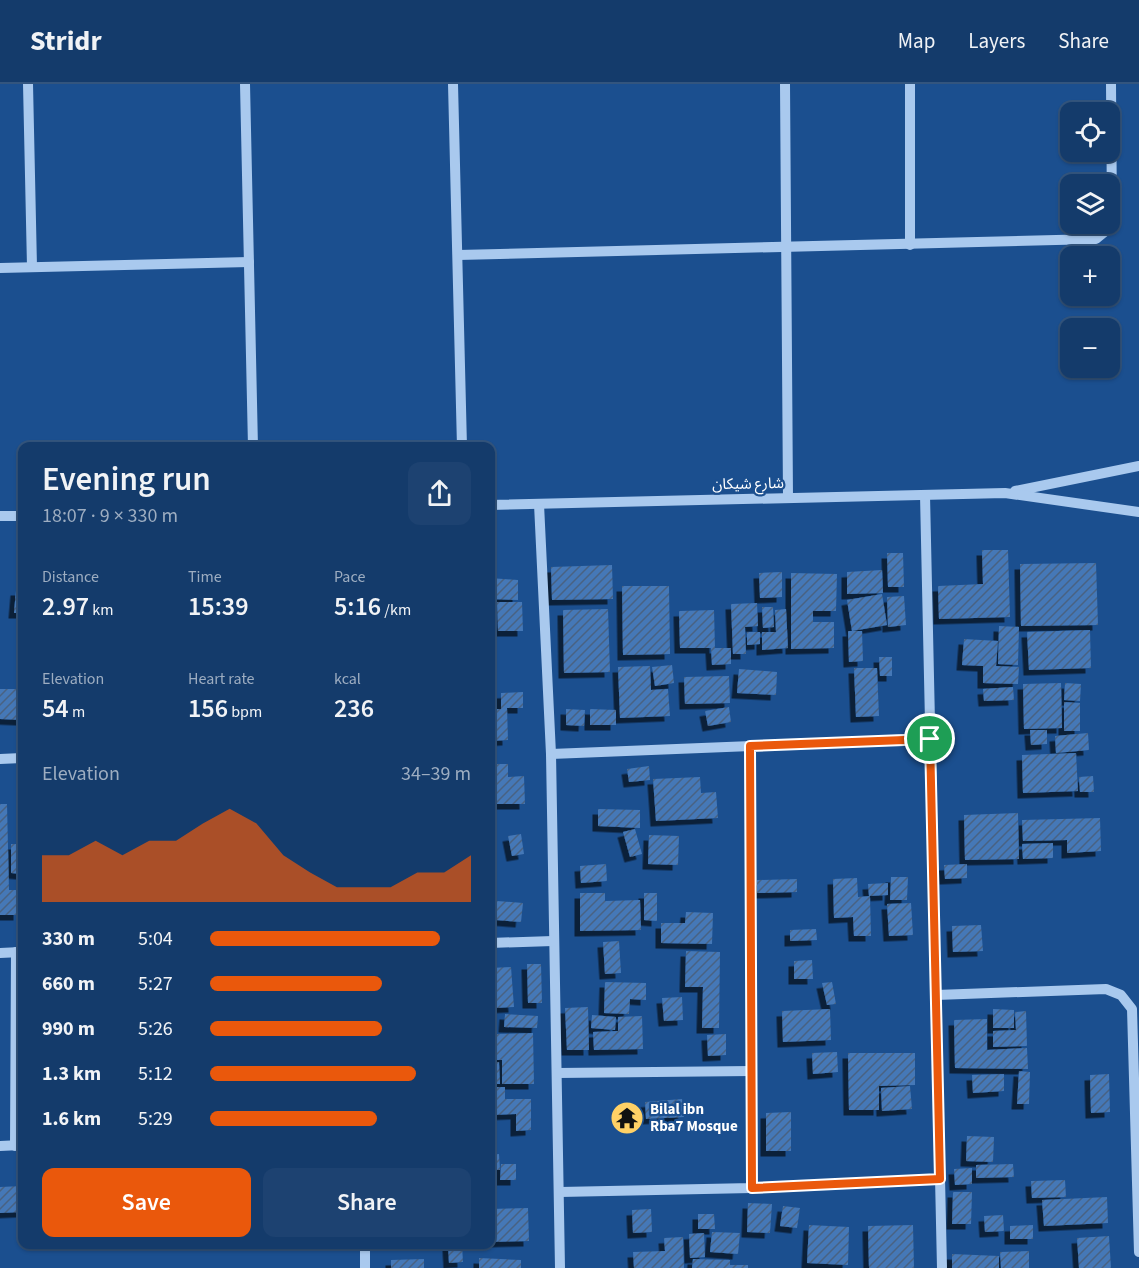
<!DOCTYPE html>
<html lang="en">
<head>
<meta charset="utf-8">
<style>
	:root { --surface:#143b6b; --page:#1d4271; --text:#f1f3f6; --muted:#9dadc1; --line:#33557e; --accent:#ea580c }
	body { margin:0; font-family:"Source Sans 3","Noto Sans Arabic",sans-serif; background:var(--page); color:var(--text); height:100vh; display:flex; flex-direction:column; font-size:22px; white-space:nowrap }
	* { box-sizing:border-box; margin:0 }
	p { font-size:20px; color:var(--muted) }
	.icon { flex:none; width:33px; height:33px; fill:none; stroke:currentColor; stroke-width:2; stroke-linecap:round; stroke-linejoin:round }
	.map { position:relative; flex:1; overflow:hidden }
	.panel { position:absolute; left:18px; top:358px; width:477px; height:807px; display:flex; flex-direction:column; background:var(--surface); border-radius:12px; box-shadow:0 2px 4px #0004,0 0 0 2px var(--line) }
	.panel>* { flex:none }
	.buttons { position:absolute; left:1060px; top:18px; display:grid; gap:12px }
	.buttons a { display:grid; place-items:center; width:60px; height:60px; border-radius:12px; background:var(--surface); box-shadow:0 2px 4px #0004,0 0 0 2px var(--line); font-size:30px }
	.pin { position:absolute; display:grid; place-items:center; width:51px; height:51px; color:#fff; margin:-26px; border:3px solid #fff; border-radius:50%; box-shadow:0 2px 6px #0007 }
	.round { display:grid; place-items:center; flex:none; width:63px; height:63px; border-radius:12px; background:var(--page) }
	.overview { display:flex; align-items:center; justify-content:space-between; height:102px; padding:0 24px }
	h1 { font-size:33px; font-weight:600; line-height:45px }
	.figures { display:grid; grid-template-columns:repeat(3,1fr); gap:9px; height:102px; padding:6px 24px }
	.figures div { display:grid; align-content:center }
	.figures b { font-size:26px; font-weight:600 }
	.figures small { font-size:16px; font-weight:400 }
	.figures p { font-size:16px }
	.chart { height:168px; padding:12px 24px }
	.chart p { display:flex; justify-content:space-between }
	.chart svg { width:100%; height:108px; margin-top:6px; fill:var(--accent); opacity:.7 }
	.primary-button { display:flex; gap:12px; margin-top:auto; padding:12px 24px }
	.primary-button a { flex:1; height:69px; border-radius:12px; background:var(--accent); color:#fff; font-size:24px; font-weight:600; line-height:69px; text-align:center }
	.primary-button a+a { background:var(--page); color:var(--text) }
	ul { padding:0 24px; list-style:none; font-size:20px }
	li { display:grid; grid-template-columns:96px 72px 1fr; align-items:center; height:45px }
	li i { height:15px; border-radius:8px; background:var(--accent) }
	header { display:flex; align-items:center; gap:36px; box-sizing:border-box; height:84px; padding:0 30px; background:var(--surface); border-bottom:2px solid var(--line) }
	header strong { font-size:28px }
	nav { display:flex; gap:33px; margin-inline-start:auto; font-size:21px }
	.map>svg:first-child { display:block }
	.building { fill:url(#building-hatch); filter:url(#shadow) }
	.lines { fill:none; stroke-linecap:round; stroke-linejoin:round }
	.minor { stroke:#a9c9ee; stroke-width:10 }
	.route-casing { stroke:#fff; stroke-width:12 }
	.route { stroke:#ea580c; stroke-width:8 }
	.labels { text-anchor:middle; dominant-baseline:central; stroke-width:4.5; stroke-linejoin:round; paint-order:stroke }
	.street-label { font-size:15px; fill:#fff; stroke:#1b4f8f }
	.poi-label { font-size:15px; font-weight:bold; fill:#fff; stroke:#1b4f8f; text-anchor:start }
</style>
</head>
<body>
<header>
<strong>Stridr</strong>
<nav><a>Map</a><a>Layers</a><a>Share</a></nav>
</header>
<div class="map">
<svg width="1139" height="1184" viewBox="0 0 1139 1184">
	<defs>
		<pattern id="building-hatch" width="6" height="6" patternUnits="userSpaceOnUse" patternTransform="scale(1.5)"><rect width="6" height="6" fill="#4478b7"/><path d="M-1 1l2-2M0 6l6-6M5 7l2-2" fill="none" stroke="#486282"/></pattern>
		<filter id="shadow"><feDropShadow dx="-5.5" dy="5.5" stdDeviation="0" flood-color="#0009"/></filter>
	</defs>
	<rect width="100%" height="100%" fill="#1b4f8f"/>
	<g class="building">
		<path d="M982 466H1008L1010 533 939 535 938 502 983 500Z"/>
		<path d="M887 469H903L904 503H888Z"/>
		<path d="M1096 479 1098 541 1021 542 1020 480Z"/>
		<path d="M612 481 613 515 552 516 551 483Z"/>
		<path d="M882 486 883 509 847 510V488Z"/>
		<path d="M782 488V513L760 514 759 489Z"/>
		<path d="M791 489 837 490 836 527H813V538H834V564L791 565Z"/>
		<path d="M490 494 518 496V516L490 515Z"/>
		<path d="M622 502H669L670 570 623 571Z"/>
		<path d="M16 506H22V529H14Z"/>
		<path d="M882 510 887 541 852 547 847 516Z"/>
		<path d="M904 512 906 541 888 543 887 513Z"/>
		<path d="M497 518H522L523 547H498Z"/>
		<path d="M757 519 758 542 745 543 746 570H733L731 520Z"/>
		<path d="M762 523H773L774 543 763 544Z"/>
		<path d="M608 525 610 588 564 589 563 526Z"/>
		<path d="M786 525 788 564 762 566V548H776L775 526Z"/>
		<path d="M714 526 715 564H731V580L712 581 711 564H680L679 527Z"/>
		<path d="M999 542 1019 543 1018 581 998 580Z"/>
		<path d="M1090 546 1091 584 1029 586 1027 548Z"/>
		<path d="M848 547H862L863 577 849 578Z"/>
		<path d="M747 548H760V560L747 561Z"/>
		<path d="M964 555 998 557 996 582 1019 583 1018 600 983 599V582L962 581Z"/>
		<path d="M490 566H494L495 592H490Z"/>
		<path d="M879 573H892V592H880Z"/>
		<path d="M672 581 674 599 655 602 652 583Z"/>
		<path d="M650 582 651 606 668 605 670 632 620 634 618 583Z"/>
		<path d="M854 584H877L879 632 856 633Z"/>
		<path d="M739 585 777 588 776 611 737 609Z"/>
		<path d="M729 592 730 619 685 620 684 593Z"/>
		<path d="M1061 599 1062 644 1024 645 1023 600Z"/>
		<path d="M1065 599 1081 600 1080 617 1064 616Z"/>
		<path d="M1013 603 1014 616 984 617 983 605Z"/>
		<path d="M0 605H22V636L0 635Z"/>
		<path d="M523 608V624H507L508 656 490 657V625H501V609Z"/>
		<path d="M1064 618 1080 619V647H1064Z"/>
		<path d="M729 623 731 638 708 642 705 627Z"/>
		<path d="M566 625 585 626 584 642 566 641Z"/>
		<path d="M590 625 616 626V641H590Z"/>
		<path d="M1030 646H1047V660L1031 661Z"/>
		<path d="M1088 649 1089 666 1056 669 1055 652Z"/>
		<path d="M1076 669 1078 707 1023 709 1022 671Z"/>
		<path d="M490 680H508V693L524 692 525 720H490Z"/>
		<path d="M649 682 650 696 629 698 627 685Z"/>
		<path d="M1093 692 1094 708H1080L1079 693Z"/>
		<path d="M700 693 701 709 716 708 718 734 656 737 653 695Z"/>
		<path d="M0 720H7L9 806H19V831H0Z"/>
		<path d="M598 725 640 726V744L598 742Z"/>
		<path d="M1018 729 1019 775 965 776 964 731Z"/>
		<path d="M1100 734 1101 767 1067 769V756L1023 757 1022 736Z"/>
		<path d="M635 745 642 770 630 773 623 748Z"/>
		<path d="M521 750 524 770 512 772 508 752Z"/>
		<path d="M649 751 679 752 678 781 648 780Z"/>
		<path d="M1053 759V774L1023 775 1022 760Z"/>
		<path d="M11 760H22V790L11 789Z"/>
		<path d="M606 780 607 797 581 799 580 782Z"/>
		<path d="M967 780V794L945 795 944 781Z"/>
		<path d="M891 793H908L907 816H890Z"/>
		<path d="M857 794 858 813 870 812 871 852H854L853 833 834 834 833 795Z"/>
		<path d="M797 795V808L757 809V796Z"/>
		<path d="M888 799V811L869 812 868 800Z"/>
		<path d="M580 809H605V817L640 816 641 846 580 847Z"/>
		<path d="M644 809H657V837L644 836Z"/>
		<path d="M497 817 523 819 521 838 496 836Z"/>
		<path d="M911 819 913 851 889 852 887 820Z"/>
		<path d="M686 828 713 829 712 860 661 859V839H685Z"/>
		<path d="M981 841 983 867 953 868 952 842Z"/>
		<path d="M816 845 817 856 790 857V846Z"/>
		<path d="M619 857 621 889 605 890 603 858Z"/>
		<path d="M686 867 720 868 719 944H702L703 903H685Z"/>
		<path d="M812 876 813 895H794V877Z"/>
		<path d="M527 880H541L542 919H528Z"/>
		<path d="M511 883 514 923 495 924 496 938H490V884Z"/>
		<path d="M605 898 646 899V916L630 915 629 930 604 929Z"/>
		<path d="M832 898 836 920 827 921 822 899Z"/>
		<path d="M682 913 683 936 664 937 662 914Z"/>
		<path d="M588 923 589 966H567L565 924Z"/>
		<path d="M830 925 831 956 783 958 782 927Z"/>
		<path d="M993 925 1014 926V944H993Z"/>
		<path d="M1026 927 1027 962 993 963V947L1016 946 1015 928Z"/>
		<path d="M505 930 538 932 537 944 504 943Z"/>
		<path d="M592 931 616 933 615 946 591 944Z"/>
		<path d="M642 932 643 965 594 966 593 948 618 947V933Z"/>
		<path d="M987 935V966L1027 964 1028 985 955 984 954 936Z"/>
		<path d="M490 942H496L497 950 533 949 534 1000H502V976H490Z"/>
		<path d="M726 950V971L708 972 707 951Z"/>
		<path d="M837 968 838 988 813 990 812 969Z"/>
		<path d="M848 969H915V1001L879 1002V1026H849Z"/>
		<path d="M490 978H499L500 1000H490Z"/>
		<path d="M1019 987 1030 988 1029 1020H1017Z"/>
		<path d="M1004 990V1007L973 1009 972 991Z"/>
		<path d="M1109 990 1110 1028 1091 1029 1090 991Z"/>
		<path d="M910 1002 912 1025 882 1027 881 1004Z"/>
		<path d="M490 1003H505V1015H531V1046L516 1047V1030L492 1031 493 1053H490Z"/>
		<path d="M682 1015 684 1033 646 1035 645 1018Z"/>
		<path d="M791 1028V1067H766V1029Z"/>
		<path d="M967 1052 994 1053 993 1078 966 1077Z"/>
		<path d="M499 1070 500 1086H490V1071Z"/>
		<path d="M501 1080H516V1096H500Z"/>
		<path d="M1013 1080 1014 1093 976 1094V1081Z"/>
		<path d="M972 1084V1100L955 1101 954 1085Z"/>
		<path d="M1065 1096 1066 1113 1032 1114 1031 1097Z"/>
		<path d="M22 1102V1128L0 1129V1103Z"/>
		<path d="M953 1108H972L971 1140H952Z"/>
		<path d="M1107 1113 1108 1139 1044 1142 1042 1116Z"/>
		<path d="M748 1119 772 1120 770 1149 747 1148Z"/>
		<path d="M783 1122 800 1124 797 1144 780 1142Z"/>
		<path d="M528 1124 529 1157 490 1158V1125Z"/>
		<path d="M651 1125 652 1148 633 1149 632 1126Z"/>
		<path d="M698 1130H714L715 1145H698Z"/>
		<path d="M1003 1131 1004 1147 985 1148 984 1132Z"/>
		<path d="M809 1141 849 1143 848 1181 807 1179Z"/>
		<path d="M913 1141 914 1184H869L868 1142Z"/>
		<path d="M1033 1141V1155H1010V1142Z"/>
		<path d="M712 1148 740 1149 738 1170 710 1168Z"/>
		<path d="M704 1149 705 1173 690 1174 689 1150Z"/>
		<path d="M1109 1152 1111 1184H1079L1077 1154Z"/>
		<path d="M683 1153 684 1184H634L633 1168 665 1167 664 1154Z"/>
		<path d="M448 1161H462L463 1178 449 1179Z"/>
		<path d="M1029 1167V1184H1001L1000 1168Z"/>
		<path d="M952 1170 999 1172V1184H952Z"/>
		<path d="M479 1174 521 1176V1184H479Z"/>
		<path d="M424 1175V1184H391V1176Z"/>
		<path d="M693 1175 730 1176V1181H748V1184H692Z"/>
	</g>
	<g class="lines">
		<g class="minor">
			<path d="M28 0 32 183"/>
			<path d="M245 0 253 363"/>
			<path d="M453 0 462 363"/>
			<path d="M785 0 788 414"/>
			<path d="M910 0V161"/>
			<path d="M458 171 1096 155 1107 146 1112 134 1111 0"/>
			<path d="M0 184 249 178"/>
			<path d="M1015 407 1139 382"/>
			<path d="M925 411 942 1184"/>
			<path d="M539 420 551 670 560 1184"/>
			<path d="M490 421 1005 409 1139 428"/>
			<path d="M0 432H22"/>
			<path d="M750 662 752 1104"/>
			<path d="M551 670 930 655"/>
			<path d="M0 675 22 674"/>
			<path d="M490 859 553 857"/>
			<path d="M0 869 21 868"/>
			<path d="M936 911 1106 905 1121 911 1132 925 1139 1168"/>
			<path d="M557 989 752 987"/>
			<path d="M0 1062 21 1061"/>
			<path d="M15 1062 16 868"/>
			<path d="M560 1108 752 1104 940 1095"/>
			<path d="M365 1161V1184"/>
		</g>
	</g>
	<g class="lines">
		<g class="route-casing">
			<path id="route" d="M930 655 940 1095 752 1104 750 662Z"/>
		</g>
		<use href="#route" class="route"/>
	</g>
	<defs>
		<g id="temple-disc" transform="scale(1.725)"><circle r="9.5" fill="#ffd166" stroke="#1b4f8f"/><path d="M0-6L5-2H3V0L6.5 2.5H4V6H1.5V3h-3V6H-4V2.5H-6.5L-3 0V-2H-5Z" fill="#111"/></g>
	</defs>
	<g fill-rule="evenodd">
		<use href="#temple-disc" x="627" y="1034"/>
	</g>
	<g class="labels">
		<g class="street-label">
			<text transform="translate(748 400) rotate(-1)">شارع شيكان</text>
		</g>
		<g class="poi-label">
			<text x="650" y="1025">Bilal ibn<tspan x="650" dy="17">Rba7 Mosque</tspan></text>
		</g>
	</g>
</svg>
<div class="buttons">
<a><svg class="icon" aria-label="locate" viewBox="0 0 24 24"><circle cx="12" cy="12" r="6"/><path d="M12 2v4M12 18v4M2 12h4M18 12h4"/></svg></a>
<a><svg class="icon" aria-label="layers" viewBox="0 0 24 24"><path d="M12 4l9 5-9 5-9-5zM3 14l9 5 9-5"/></svg></a>
<a>+</a>
<a>−</a>
</div>
<div class="pin" style="left:930px;top:655px;background:#1e9e55"><svg class="icon" aria-label="arrive" viewBox="0 0 24 24"><path d="M6 21V4h12l-3 4 3 4H6"/></svg></div>
<section class="panel">
<div class="overview"><div><h1>Evening run</h1><p>18:07 · 9 × 330 m</p></div><a class="round"><svg class="icon" aria-label="share" viewBox="0 0 24 24"><path d="M12 15V3M7 8l5-5 5 5M5 13v7h14v-7"/></svg></a></div>
<div class="figures">
<div><p>Distance</p><b>2.97<small> km</small></b></div>
<div><p>Time</p><b>15:39</b></div>
<div><p>Pace</p><b>5:16<small> /km</small></b></div>
</div>
<div class="figures">
<div><p>Elevation</p><b>54<small> m</small></b></div>
<div><p>Heart rate</p><b>156<small> bpm</small></b></div>
<div><p>kcal</p><b>236</b></div>
</div>
<div class="chart"><p><span>Elevation</span>34–39 m</p>
<svg viewBox="0 0 160 44" preserveAspectRatio="none"><path d="M0 44V25L10 25L20 19L30 25L40 19L50 19L60 12L70 6L80 12L90 25L100 32L110 38L120 38L130 38L140 32L150 32L160 25V44z"/></svg>
</div>
<ul>
<li><b>330 m</b>5:04<i style="width:88%"></i></li>
<li><b>660 m</b>5:27<i style="width:66%"></i></li>
<li><b>990 m</b>5:26<i style="width:66%"></i></li>
<li><b>1.3 km</b>5:12<i style="width:79%"></i></li>
<li><b>1.6 km</b>5:29<i style="width:64%"></i></li>
</ul>
<div class="primary-button"><a>Save</a><a>Share</a></div>
</section>
</div>
</body>
</html>
